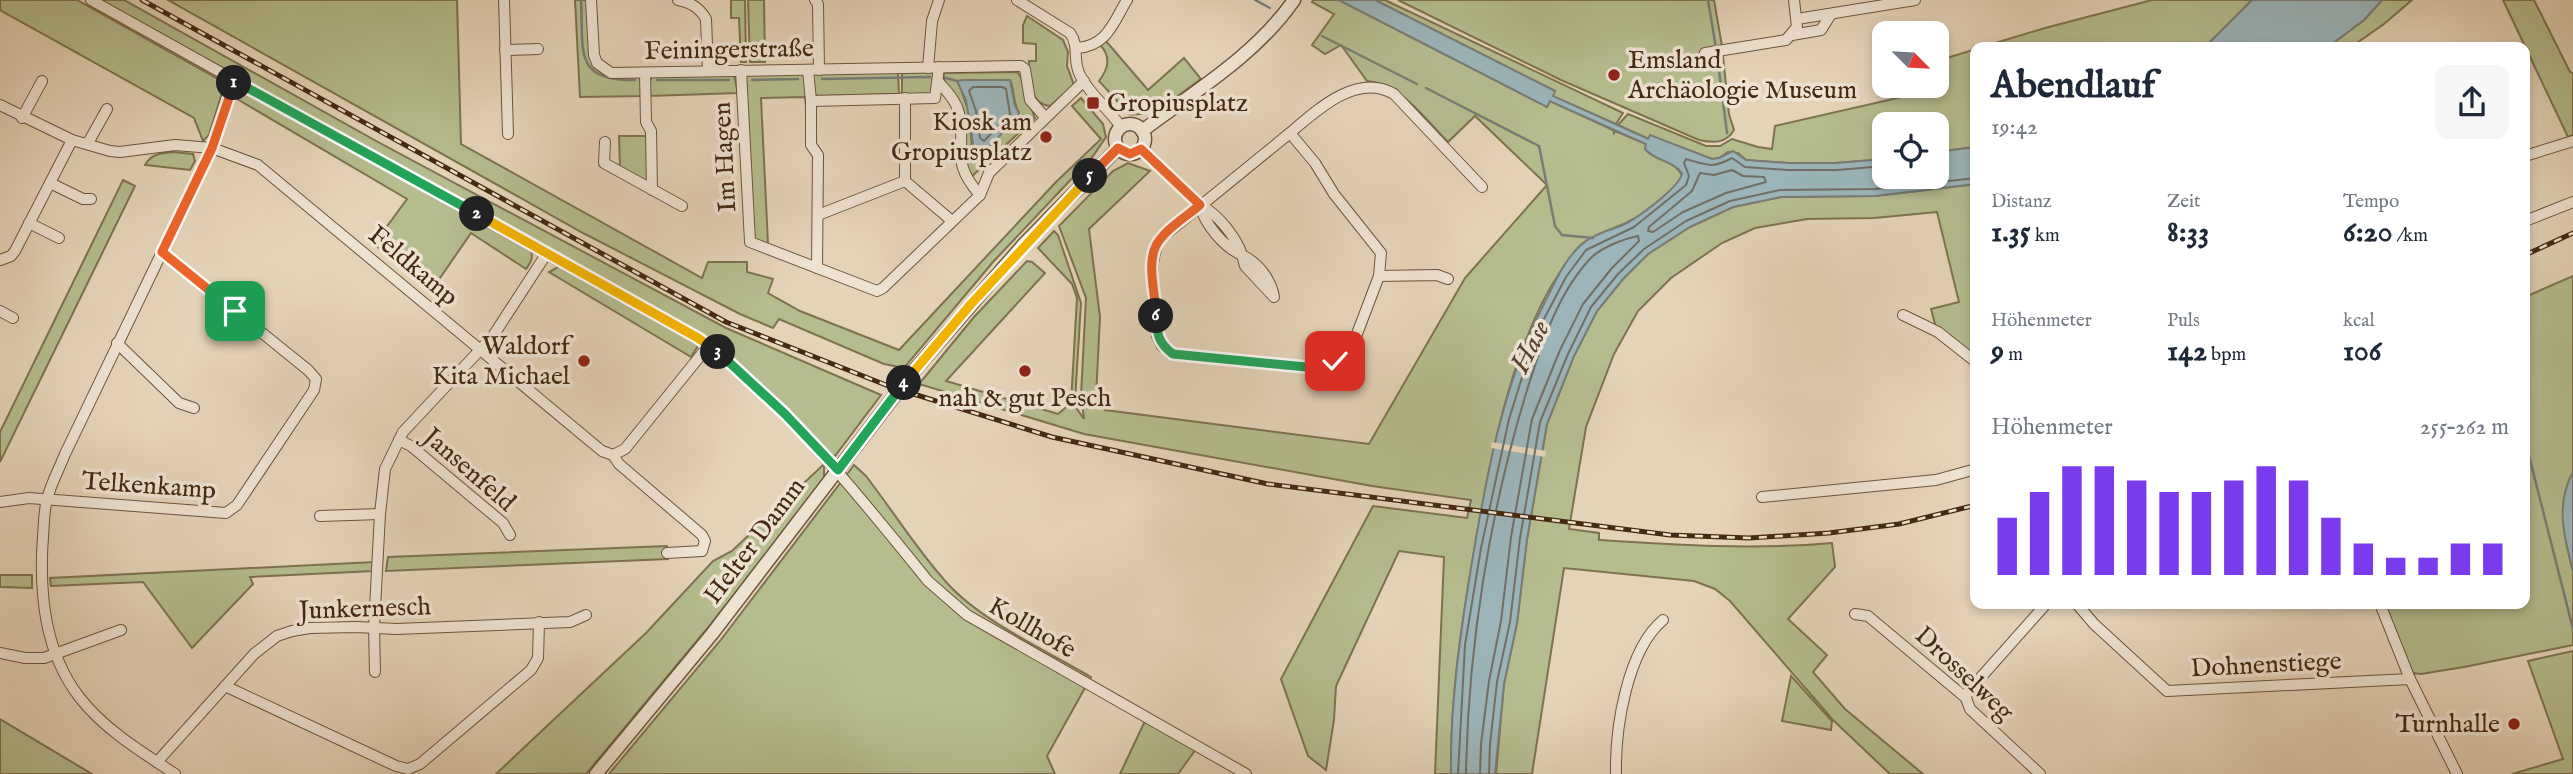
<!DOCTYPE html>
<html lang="de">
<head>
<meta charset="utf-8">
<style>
	:root { --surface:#fff; --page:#f6f6f7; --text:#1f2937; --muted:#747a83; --accent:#7c3aed }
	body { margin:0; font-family:"IM FELL English",serif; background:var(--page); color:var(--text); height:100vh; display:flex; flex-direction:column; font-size:26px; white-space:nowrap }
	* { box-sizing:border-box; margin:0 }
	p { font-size:23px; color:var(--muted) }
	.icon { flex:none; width:38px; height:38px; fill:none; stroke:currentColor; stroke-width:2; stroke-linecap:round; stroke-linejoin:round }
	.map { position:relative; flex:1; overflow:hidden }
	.sheet { position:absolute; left:1970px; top:42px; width:560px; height:567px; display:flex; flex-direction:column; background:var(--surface); border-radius:14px; box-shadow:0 4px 10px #0003 }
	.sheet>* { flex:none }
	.needle { width:46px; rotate:114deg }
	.fabs { position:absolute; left:1872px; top:21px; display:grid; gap:14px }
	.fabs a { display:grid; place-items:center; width:77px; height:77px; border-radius:14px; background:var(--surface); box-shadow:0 4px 10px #0003; font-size:35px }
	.pin { position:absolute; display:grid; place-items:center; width:60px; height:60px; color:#fff; margin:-30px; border-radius:14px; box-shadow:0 4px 10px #0006 }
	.km { position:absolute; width:35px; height:35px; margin:-18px; border-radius:50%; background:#222; color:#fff; font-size:19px; line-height:35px; text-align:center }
	.round { display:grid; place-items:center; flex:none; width:74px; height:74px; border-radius:14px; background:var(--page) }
	.headline { display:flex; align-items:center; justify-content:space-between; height:119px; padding:0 21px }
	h1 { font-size:38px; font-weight:700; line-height:52px }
	.stats { display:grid; grid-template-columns:repeat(3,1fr); gap:10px; height:119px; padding:7px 21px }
	.stats div { display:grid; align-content:center }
	.stats b { font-size:30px; font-weight:700 }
	.stats small { font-size:19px; font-weight:400 }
	.stats p { font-size:19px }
	.chart { height:196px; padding:14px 21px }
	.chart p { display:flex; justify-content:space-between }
	.chart svg { width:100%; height:126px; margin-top:7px; stroke:var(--accent); stroke-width:6 }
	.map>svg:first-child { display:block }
	.green { fill:#b5bc8e; stroke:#7e7250; stroke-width:2; fill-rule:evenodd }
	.water { fill:#9bb5ba; stroke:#797d76; stroke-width:2 }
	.pier { fill:#e5d3b8 }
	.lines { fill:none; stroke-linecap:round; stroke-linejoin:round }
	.shore { stroke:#706f66; stroke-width:2 }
	.stream { stroke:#797d76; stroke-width:2.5 }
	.minor-casing { stroke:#6e543b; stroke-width:12 }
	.tertiary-casing { stroke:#6e543b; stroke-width:15 }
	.minor { stroke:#eee2d1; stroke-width:10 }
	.tertiary { stroke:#eee2d1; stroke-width:12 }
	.rail-casing { stroke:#462911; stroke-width:5 }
	.rail { stroke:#eee2d1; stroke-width:2.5; stroke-dasharray:8; stroke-linecap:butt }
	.split-1-casing { stroke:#fff; stroke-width:14 }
	.split-2-casing { stroke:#fff; stroke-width:14 }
	.split-3-casing { stroke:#fff; stroke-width:14 }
	.split-4-casing { stroke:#fff; stroke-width:14 }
	.split-5-casing { stroke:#fff; stroke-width:14 }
	.split-6-casing { stroke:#fff; stroke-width:14 }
	.split-7-casing { stroke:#fff; stroke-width:14 }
	.split-1 { stroke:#f0652b; stroke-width:9 }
	.split-2 { stroke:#22a559; stroke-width:9 }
	.split-3 { stroke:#f5b400; stroke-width:9 }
	.split-4 { stroke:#22a559; stroke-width:9 }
	.split-5 { stroke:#f5b400; stroke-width:9 }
	.split-6 { stroke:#f0652b; stroke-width:9 }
	.split-7 { stroke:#22a559; stroke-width:9 }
	.poi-dot { fill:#8f2418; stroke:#eee2d1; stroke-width:2.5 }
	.labels { text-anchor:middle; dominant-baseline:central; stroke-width:7; stroke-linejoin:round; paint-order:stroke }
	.street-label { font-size:26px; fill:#462911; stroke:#eee2d1 }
	.poi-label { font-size:26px; fill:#462911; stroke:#eee2d1; text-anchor:end }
	.water-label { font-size:28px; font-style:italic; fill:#574533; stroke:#eee2d1 }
</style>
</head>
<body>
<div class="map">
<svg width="2573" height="774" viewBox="0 0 2573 774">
	<rect width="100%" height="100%" fill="#e5d3b8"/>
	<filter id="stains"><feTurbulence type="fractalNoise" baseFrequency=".00286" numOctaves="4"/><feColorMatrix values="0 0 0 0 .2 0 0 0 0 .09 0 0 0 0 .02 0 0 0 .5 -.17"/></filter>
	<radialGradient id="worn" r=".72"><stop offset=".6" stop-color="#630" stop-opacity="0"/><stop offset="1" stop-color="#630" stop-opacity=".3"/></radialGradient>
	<g class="green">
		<path d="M0 0H77L225 83 209 135 203 141 194 118 0 10Z"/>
		<path d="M100 0H124L378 142 726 328 881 395 835 456 826 453 728 354 704 335Z"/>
		<path d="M168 0H457L461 144 702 278 708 262H747V272L773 279 768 293 800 311 899 350 1055 183 1101 139 1072 106 1081 98 1103 124 1106 137 1093 156 993 262 904 368 884 364 779 319 773 328 740 314 583 233Z"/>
		<path d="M575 0H587L595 67 605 74 640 77 643 96 580 97Z"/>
		<path d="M731 0H745L746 62H741L739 18H731Z"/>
		<path d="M748 0H764L765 62H750Z"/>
		<path d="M1313 0H1339L1547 107 1550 101 1613 130 1614 133 1615 131 1646 144 1645 149C1655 162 1675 159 1682 176 1676 190 1641 216 1626 223 1612 229 1596 234 1583 243 1575 249 1566 263 1560 272 1509 349 1487 473 1472 564 1460 633 1450 703 1451 774H1435L1444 557 1399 551 1336 686 1334 720 1326 770 1308 756 1281 679 1373 506 1467 518 1471 500 1372 486 1084 434 919 384 974 317 1027 261 1032 262 1045 273 946 381 1058 414 1071 403 1077 298 1072 284 1038 248 1054 231 1058 235 1081 303 1075 401 1077 409 1084 419 1081 396 1086 298 1059 226 1113 171 1128 163 1150 171 1089 229 1100 317 1096 397 1105 410 1369 444 1465 278 1547 185 1475 116 1448 142C1425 119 1401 84 1367 81L1341 45 1325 54 1312 45 1334 14 1312 2Z"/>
		<path d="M1375 0H1385L1623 113 1616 124 1552 96 1555 91Z"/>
		<path d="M1398 0H1714L1722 46 1704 49 1706 58 1723 56 1729 114 1734 130C1726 144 1713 143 1699 140L1561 80Z"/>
		<path d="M2152 0H2252L2205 47H1982L2045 28Z"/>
		<path d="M2382 0H2412L2384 24 2351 47H2328L2364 20Z"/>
		<path d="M2503 0H2534L2570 72 2573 73V135L2568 137Z"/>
		<path d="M1027 16 1063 40 1068 52 1067 66 1074 85 1050 106C1028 104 1030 79 1029 61H1036V44L1023 43V25Z"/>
		<path d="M1105 40 1148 90 1184 58 1201 79C1185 91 1150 119 1129 114L1099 81C1108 69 1112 57 1100 45Z"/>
		<path d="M1976 49V147L1937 152V124H1885V159L1836 163H1788L1746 160 1738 153 1728 152 1719 158 1712 159 1650 136 1649 139 1618 125 1628 114 1706 146H1720L1732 139 1758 147 1772 149 1775 126 1902 97 1901 86H1937V61Z"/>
		<path d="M935 71 933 92 930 94H902V72Z"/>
		<path d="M898 72 899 94 818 96 813 93 812 77 815 73Z"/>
		<path d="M1017 72C1026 80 1029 105 1035 118L969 179C962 159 967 143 963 124 959 106 942 92 944 73ZM964 80H1010C1015 90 1012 102 1019 112L1016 119 980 154 972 148 969 112 958 81Z"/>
		<path d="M747 74H803L805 77 808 106H806L805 97 761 98 768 244 754 239 744 77Z"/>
		<path d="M734 75 738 93 649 96V83L652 77Z"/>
		<path d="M247 92 530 248C534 257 531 262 526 269L471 233 431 291 374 244 407 199 237 99 240 94Z"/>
		<path d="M619 136H649V177L647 181H643L620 168Z"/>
		<path d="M173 152 193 154 195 161 190 170 145 165C152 153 160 154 173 152Z"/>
		<path d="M123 180 135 186 0 462V432Z"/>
		<path d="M1976 184V357L1936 328 1931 309 1959 302 1937 212 1874 218 1807 219 1755 228 1722 243 1671 278 1638 311 1614 354 1586 427 1569 529 1599 533V540C1677 545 1754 550 1832 543L1835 567 1788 619 1827 655 1813 672 1845 709 1923 774H1890L1833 720 1730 601 1715 589 1694 581 1564 568 1532 774H1496L1504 684 1517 623 1527 539 1547 424 1574 356 1597 311 1623 279 1648 254 1690 227 1733 207 1781 197 1875 196Z"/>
		<path d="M560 266 699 344 691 357 549 272Z"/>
		<path d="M2573 276V645L2464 667 2421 674 2412 673 2385 604H2525V442L2528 441 2529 340H2525V297Z"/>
		<path d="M824 464V480L706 630 586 774H496L646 633 713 561 732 551Z"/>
		<path d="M854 465 866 476C893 511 917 550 947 583 981 621 1047 651 1091 677L1047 756 1055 774H609L720 641Z"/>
		<path d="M667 546 668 559 386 571 388 557Z"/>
		<path d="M374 562V571L250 577 253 584 192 648 143 582 51 586 50 578Z"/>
		<path d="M0 575H32V588L0 587Z"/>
		<path d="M2573 651V774H2512L2563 759 2528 661Z"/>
		<path d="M1791 676 1832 721 1831 730 1782 721Z"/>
		<path d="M0 719 92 774H0Z"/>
		<path d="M1145 721 1196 749 1178 774H1120Z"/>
	</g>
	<g class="water">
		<path d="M1339 0H1375L1555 91 1553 96 1648 139 1650 135 1712 159 1719 158 1733 151 1746 160 1788 163H1836L1885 159V177H1937V152L1976 147V184L1875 196 1781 197 1733 207 1690 227 1648 254 1623 279 1597 311 1574 356 1547 424 1527 539 1517 623 1504 684 1495 774H1451C1450 705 1460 636 1471 568 1486 477 1503 381 1547 298 1556 280 1566 258 1581 245 1594 233 1614 230 1629 222 1641 215 1681 186 1682 173 1672 160 1655 161 1645 149L1646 144 1550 101 1547 107Z"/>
		<path d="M2252 0H2382L2364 20 2328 47H2205Z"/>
		<path d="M964 80H1010L1015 106 1019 113 1016 119C1003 129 991 151 975 156L966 100 957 81Z"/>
		<path d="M2573 472V572C2564 537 2555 504 2573 472Z"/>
	</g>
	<path class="pier" d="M1492 442 1546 451 1545 457 1491 448Z"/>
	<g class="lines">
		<g class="shore">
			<path d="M973 87H1002L1006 89 1010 114 984 141 980 138 976 111 969 91Z"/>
			<path d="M1732 170 1743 176 1764 177 1766 182 1726 193 1683 212 1653 232 1648 231 1649 227 1692 191 1700 173 1714 175Z"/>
			<path d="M1458 774 1465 645 1481 548 1509 419 1535 336 1566 277 1586 250 1634 227 1686 185 1689 176 1684 163 1686 159C1707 165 1712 169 1732 158L1745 167 1787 170H1837L1885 166"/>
			<path d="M1466 774C1468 646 1490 509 1528 387 1542 343 1558 293 1590 259 1600 248 1623 239 1638 236L1639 241 1612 268 1583 304 1560 350 1532 419 1511 537 1501 621 1489 681 1481 744 1480 774"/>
			<path d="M1489 774 1490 744 1497 682 1510 622 1520 538 1540 422 1568 354 1591 307 1618 274 1644 249 1686 221 1730 201 1780 190 1875 189 1976 178"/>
		</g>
		<g class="stream">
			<path d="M581 0C584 50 572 81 635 80"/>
			<path d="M1255 0 1270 8"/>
			<path d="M1708 0 1716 48"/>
			<path d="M1322 36 1417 84"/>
			<path d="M1717 55 1727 133"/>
			<path d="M946 78 957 81"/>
			<path d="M822 79 930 77"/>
			<path d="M657 80H729"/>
			<path d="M752 80 798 79"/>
			<path d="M1426 88 1539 146 1555 226 1562 235 1593 238"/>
			<path d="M2525 364 2526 340"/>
			<path d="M2525 440 2573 629"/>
		</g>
		<g class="minor-casing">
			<g id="minor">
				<path d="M91 0 709 345C793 413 860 497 928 581L967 615 1246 774"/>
				<path d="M504 0 508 134"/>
				<path d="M591 0 594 55 597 63 611 73 1021 66 1025 69 1030 100 1045 117"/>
				<path d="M678 0C691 3 699 7 706 19L708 71"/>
				<path d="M815 0 818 4 819 70"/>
				<path d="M1017 0 1070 33C1080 47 1072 60 1080 75 1089 94 1109 109 1121 127"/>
				<path d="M1797 19 1915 0"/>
				<path d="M1792 35 1821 30 1831 14"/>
				<path d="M1077 48C1107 46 1113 23 1127 0"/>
				<path d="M505 50 538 49"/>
				<path d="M1705 53 1786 40 1797 27 1794 0"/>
				<path d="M928 68 932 21 939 0"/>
				<path d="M741 70 750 242 877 291 883 288 980 195 989 173 1084 81"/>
				<path d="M808 70 811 101V145L818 155 817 268"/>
				<path d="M645 73 646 122 651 131 652 190"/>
				<path d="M938 81C946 91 956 100 959 113 967 150 949 160 980 195"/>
				<path d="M905 98V181"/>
				<path d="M811 101 935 98 939 67"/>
				<path d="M0 105 72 140 110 151 120 152 175 145 212 148 258 165 602 451 613 455 619 464 702 535 705 541 702 551 667 553"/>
				<path d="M22 118 42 81"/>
				<path d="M1290 133 1315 163 1334 194 1381 253 1379 276 1355 339 1347 353 1335 361 1306 367 1173 354 1162 346 1157 336C1156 307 1145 263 1161 238Z"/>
				<path d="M1290 133C1317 110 1357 72 1394 94L1482 187"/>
				<path d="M605 142 604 163 682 206"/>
				<path d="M88 143 107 109"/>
				<path d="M1141 148 1200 205"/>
				<path d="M2525 156 2573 141"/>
				<path d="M905 181 952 221"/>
				<path d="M50 183 83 199H91"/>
				<path d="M1200 205C1218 214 1236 237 1242 255 1225 248 1204 224 1200 205Z"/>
				<path d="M818 215 905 181"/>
				<path d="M2525 221 2573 202"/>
				<path d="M29 223 59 238"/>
				<path d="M1242 255C1258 263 1271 279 1274 297L1245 266Z"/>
				<path d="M0 260 11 256 15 251 72 140"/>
				<path d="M1379 276 1437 275 1448 279"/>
				<path d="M0 311 13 318"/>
				<path d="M1903 315 1938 332 1976 362"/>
				<path d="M117 343 179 403 194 408"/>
				<path d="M399 440 411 446 503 523 510 535"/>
				<path d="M613 455 625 449 709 345"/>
				<path d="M1762 497 1936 480 1976 469"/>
				<path d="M0 502 29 498 226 513 237 505 314 390 316 379 308 370 162 252"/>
				<path d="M320 516 380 514"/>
				<path d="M2077 604 2094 624 2167 691 2410 679"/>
				<path d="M2380 604 2410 679 2457 774"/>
				<path d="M1855 614 1868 616 1966 698 1970 709 2040 774"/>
				<path d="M0 653 25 658H44L121 630"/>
				<path d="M375 672 374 627 380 514 385 469 403 432 493 336 547 253"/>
				<path d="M225 686 396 766 408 769 420 764 531 670 538 658 539 622"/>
				<path d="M1966 698 1967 693 2046 604"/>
				<path d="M157 762 254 654 277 636 292 631 310 628 356 627 397 629 570 622 586 615"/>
				<path d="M175 774C142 752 105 730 80 698 44 652 39 592 43 536 44 524 44 510 47 499 51 484 59 469 65 454L212 148 235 81"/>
				<path d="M1616 774C1615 729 1627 650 1663 620"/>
			</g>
		</g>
		<g class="tertiary-casing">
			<g id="tertiary">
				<circle cx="1130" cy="139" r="15"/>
				<path d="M1142 131C1195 91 1256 55 1294 0"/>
				<path d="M596 774 712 634 912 373 1024 244 1118 148"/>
			</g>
		</g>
		<use href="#minor" class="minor"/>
		<use href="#tertiary" class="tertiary"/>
		<g class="rail-casing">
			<g id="rail">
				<path d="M142 0 726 322 891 387 1052 437 1268 484 1670 535 1749 538 1829 533 1899 524 1976 505"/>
				<path d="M2525 255 2573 233"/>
			</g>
		</g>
		<use href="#rail" class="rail"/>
	</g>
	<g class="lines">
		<g class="split-1-casing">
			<path id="split-1" d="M234 83 212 148 162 252 235 311"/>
		</g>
		<g class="split-2-casing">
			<path id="split-2" d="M234 83 235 81 477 214"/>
		</g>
		<g class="split-3-casing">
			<path id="split-3" d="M477 214 698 338 718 352"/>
		</g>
		<g class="split-4-casing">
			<path id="split-4" d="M718 352 785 414 838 470 904 383"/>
		</g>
		<g class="split-5-casing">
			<path id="split-5" d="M904 383 971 304 1090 176"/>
		</g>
		<g class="split-6-casing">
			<path id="split-6" d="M1090 176 1118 148 1130 154 1141 149 1200 205C1186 217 1162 231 1155 248 1147 267 1156 296 1156 316"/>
		</g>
		<g class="split-7-casing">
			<path id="split-7" d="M1156 316C1157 334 1158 343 1173 354L1306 367 1335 361"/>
		</g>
		<use href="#split-1" class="split-1"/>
		<use href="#split-2" class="split-2"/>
		<use href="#split-3" class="split-3"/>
		<use href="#split-4" class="split-4"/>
		<use href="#split-5" class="split-5"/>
		<use href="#split-6" class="split-6"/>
		<use href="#split-7" class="split-7"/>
	</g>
	<g class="poi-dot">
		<circle cx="1614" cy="75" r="7"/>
		<rect x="1086" y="96" width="14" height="14" rx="3.5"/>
		<circle cx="1046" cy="137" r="7"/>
		<circle cx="584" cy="361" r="7"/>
		<circle cx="1025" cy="371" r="7"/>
		<circle cx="2514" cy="724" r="7"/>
	</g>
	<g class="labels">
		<g class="street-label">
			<text transform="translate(729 50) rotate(-1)">Feiningerstraße</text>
			<text transform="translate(725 157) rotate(-93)">Im Hagen</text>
			<text transform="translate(413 266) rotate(40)">Feldkamp</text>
			<text transform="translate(469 470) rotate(41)">Jansenfeld</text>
			<text transform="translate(149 486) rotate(4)">Telkenkamp</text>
			<text transform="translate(755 541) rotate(-53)">Helter Damm</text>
			<text transform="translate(365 609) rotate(-2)">Junkernesch</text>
			<text transform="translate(1032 628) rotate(30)">Kollhofe</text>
			<text transform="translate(2266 665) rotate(-3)">Dohnenstiege</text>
			<text transform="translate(1964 674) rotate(43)">Drosselweg</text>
		</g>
		<g class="poi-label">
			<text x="1628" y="60" text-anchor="start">Emsland<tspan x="1628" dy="30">Archäologie Museum</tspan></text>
			<text x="1107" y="103" text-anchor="start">Gropiusplatz</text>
			<text x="1032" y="122">Kiosk am<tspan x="1032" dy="30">Gropiusplatz</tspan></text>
			<text x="570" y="346">Waldorf<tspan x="570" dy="30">Kita Michael</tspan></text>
			<text x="1025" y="398" text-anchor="middle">nah &amp; gut Pesch</text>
			<text x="2500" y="724">Turnhalle</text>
		</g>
		<g class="water-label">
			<text transform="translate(1531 347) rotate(-63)">Hase</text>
		</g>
	</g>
	<rect width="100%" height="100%" filter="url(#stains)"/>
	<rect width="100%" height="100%" fill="url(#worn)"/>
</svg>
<div class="fabs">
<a><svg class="needle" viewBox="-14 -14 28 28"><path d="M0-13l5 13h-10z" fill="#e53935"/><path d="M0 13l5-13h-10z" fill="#747a83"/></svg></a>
<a><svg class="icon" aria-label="locate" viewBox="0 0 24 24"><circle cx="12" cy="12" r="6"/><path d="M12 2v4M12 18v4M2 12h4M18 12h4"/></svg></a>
</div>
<div class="pin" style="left:235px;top:311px;background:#1e9e55"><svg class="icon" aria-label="arrive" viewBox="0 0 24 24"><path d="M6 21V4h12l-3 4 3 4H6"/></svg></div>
<div class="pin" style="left:1335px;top:361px;background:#d93025"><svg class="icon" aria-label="check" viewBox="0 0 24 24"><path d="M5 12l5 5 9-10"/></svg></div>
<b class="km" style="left:234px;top:83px">1</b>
<b class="km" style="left:477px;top:214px">2</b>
<b class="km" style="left:718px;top:352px">3</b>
<b class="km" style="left:904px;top:383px">4</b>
<b class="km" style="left:1090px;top:176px">5</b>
<b class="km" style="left:1156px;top:316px">6</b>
<section class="sheet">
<div class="headline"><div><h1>Abendlauf</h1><p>19:42</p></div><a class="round"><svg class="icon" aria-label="share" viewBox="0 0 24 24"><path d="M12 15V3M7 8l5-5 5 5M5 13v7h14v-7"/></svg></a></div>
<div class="stats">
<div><p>Distanz</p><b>1.35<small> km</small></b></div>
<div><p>Zeit</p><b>8:33</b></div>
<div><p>Tempo</p><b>6:20<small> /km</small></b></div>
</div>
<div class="stats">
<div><p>Höhenmeter</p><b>9<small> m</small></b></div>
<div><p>Puls</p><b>142<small> bpm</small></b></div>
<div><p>kcal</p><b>106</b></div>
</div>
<div class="chart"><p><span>Höhenmeter</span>255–262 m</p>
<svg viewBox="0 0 160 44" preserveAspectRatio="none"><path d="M5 44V24M15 44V15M25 44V6M35 44V6M45 44V11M55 44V15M65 44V15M75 44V11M85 44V6M95 44V11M105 44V24M115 44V33M125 44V38M135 44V38M145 44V33M155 44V33"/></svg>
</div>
</section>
</div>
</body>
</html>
